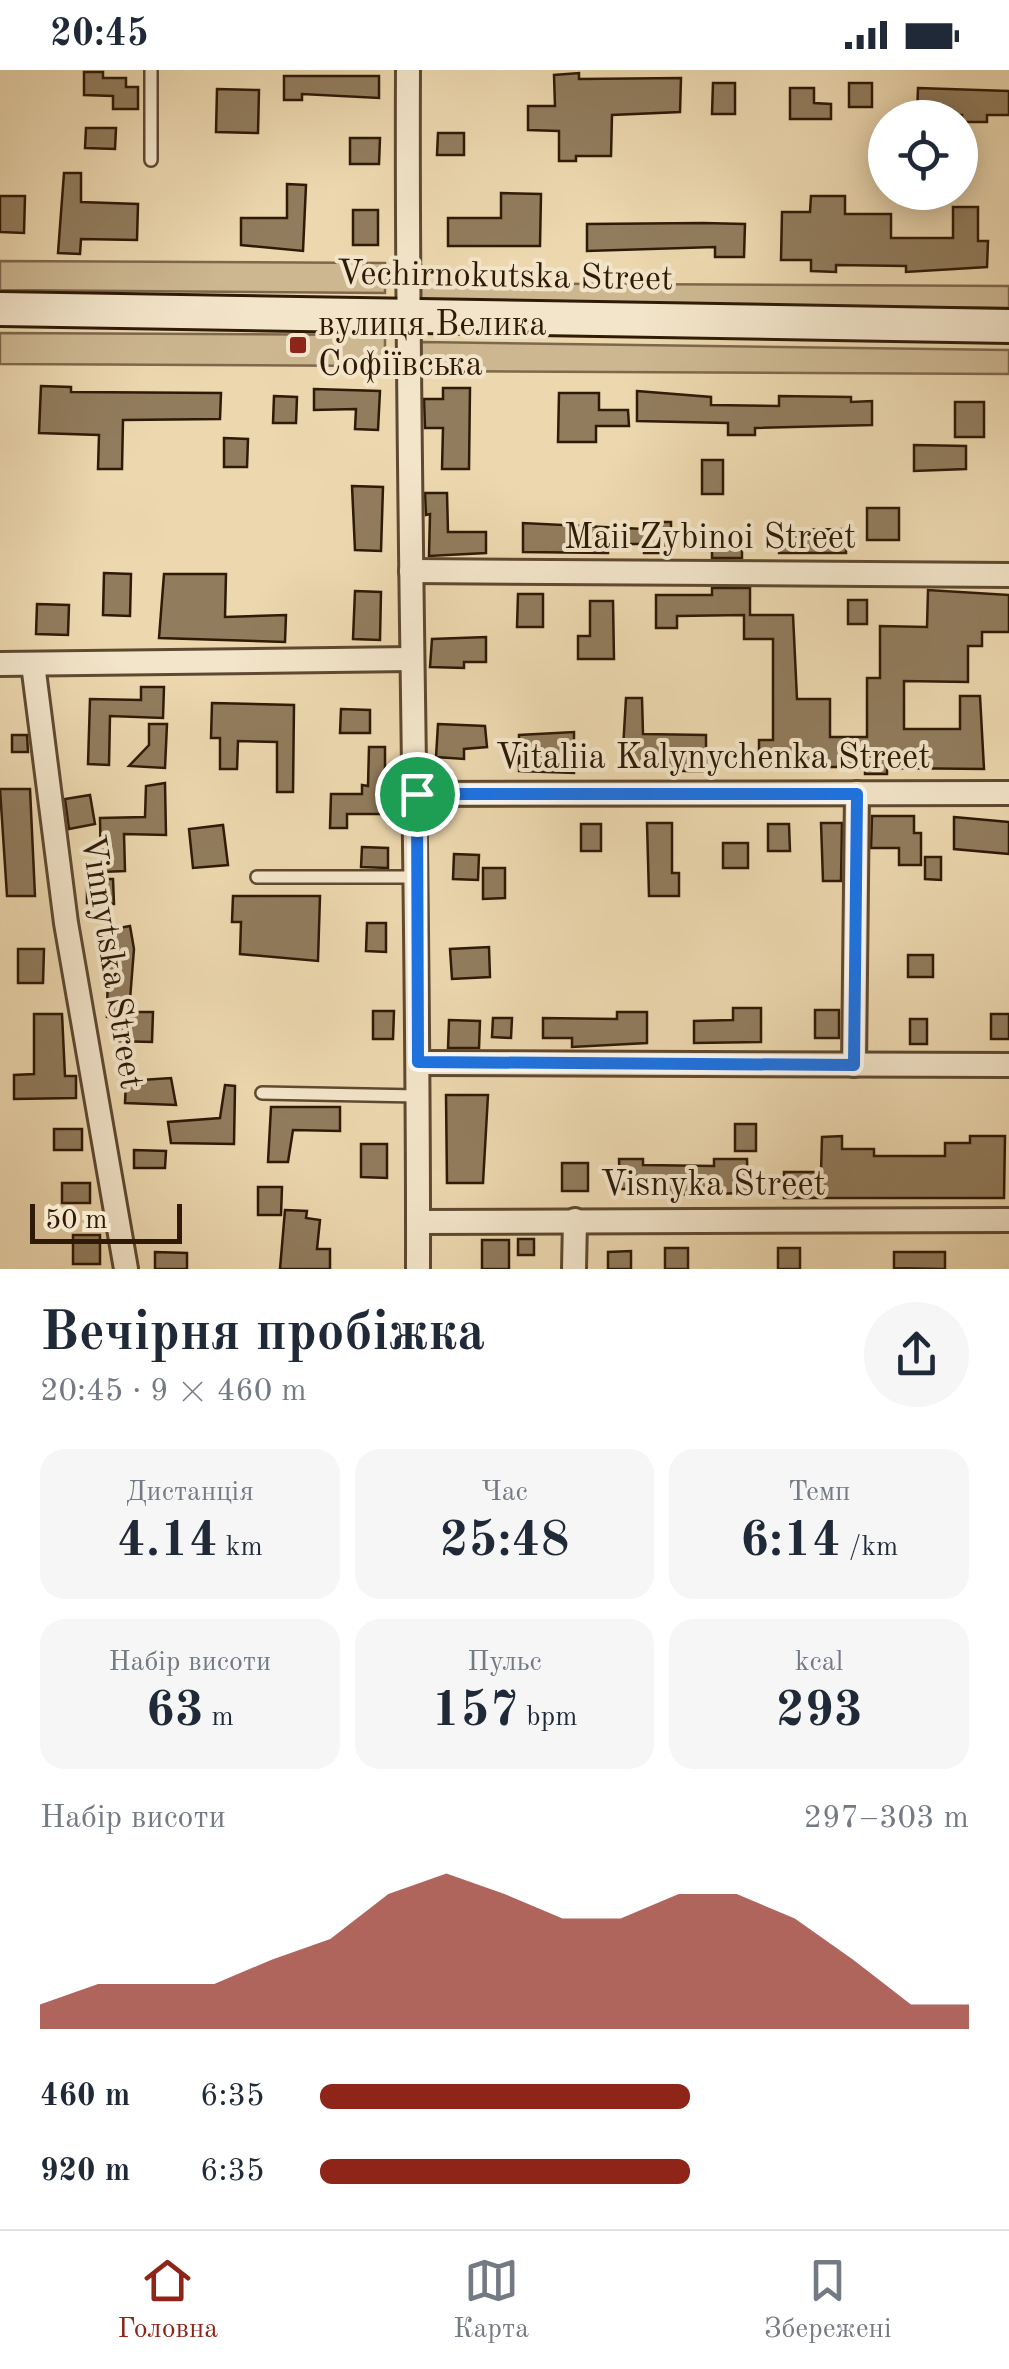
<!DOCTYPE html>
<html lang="uk">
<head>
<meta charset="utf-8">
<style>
	:root { --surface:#fff; --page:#f6f6f7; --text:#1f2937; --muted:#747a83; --line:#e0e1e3; --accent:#8f2418 }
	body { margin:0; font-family:"Old Standard TT",serif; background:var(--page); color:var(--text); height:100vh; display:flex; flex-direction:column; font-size:38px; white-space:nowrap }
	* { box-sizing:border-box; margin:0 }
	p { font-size:32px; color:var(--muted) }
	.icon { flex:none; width:55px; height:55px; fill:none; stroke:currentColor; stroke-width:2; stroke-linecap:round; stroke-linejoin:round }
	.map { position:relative; height:1199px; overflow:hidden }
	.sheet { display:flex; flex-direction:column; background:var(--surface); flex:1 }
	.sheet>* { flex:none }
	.buttons { position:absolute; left:868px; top:30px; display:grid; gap:20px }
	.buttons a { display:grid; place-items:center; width:110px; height:110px; border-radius:50%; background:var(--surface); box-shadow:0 5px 25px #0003; font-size:50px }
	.scale { position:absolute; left:30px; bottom:25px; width:152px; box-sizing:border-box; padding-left:10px; border:5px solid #2e1a06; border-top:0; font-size:28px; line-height:35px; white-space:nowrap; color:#2e1a06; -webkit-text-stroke:8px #f3e5ca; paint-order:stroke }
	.pin { position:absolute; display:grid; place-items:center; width:85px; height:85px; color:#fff; margin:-42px; border:5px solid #fff; border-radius:50%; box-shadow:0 2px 10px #0007 }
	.round { display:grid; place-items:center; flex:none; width:105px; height:105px; border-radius:52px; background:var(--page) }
	.head { display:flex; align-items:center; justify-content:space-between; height:170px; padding:0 40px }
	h1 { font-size:55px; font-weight:700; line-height:75px }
	.metrics { display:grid; grid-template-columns:repeat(3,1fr); gap:15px; height:170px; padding:10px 40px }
	.metrics div { display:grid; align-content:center; border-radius:25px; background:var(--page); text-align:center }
	.metrics b { font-size:50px; font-weight:700 }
	.metrics small { font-size:28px; font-weight:400 }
	.metrics p { font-size:28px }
	.chart { height:280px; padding:20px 40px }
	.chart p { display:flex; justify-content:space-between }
	.chart svg { width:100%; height:180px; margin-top:10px; fill:var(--accent); opacity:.7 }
	ul { padding:0 40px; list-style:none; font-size:32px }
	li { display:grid; grid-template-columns:160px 120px 1fr; align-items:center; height:75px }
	li i { height:25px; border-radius:12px; background:var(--accent) }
	.status { display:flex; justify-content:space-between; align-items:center; height:70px; padding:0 50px; background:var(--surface); direction:ltr }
	.status svg { height:28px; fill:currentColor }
	.tabs { display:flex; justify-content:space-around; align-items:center; height:140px; border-top:2px solid var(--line); background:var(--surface); font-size:28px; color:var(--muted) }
	.tabs a { display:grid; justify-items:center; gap:5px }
	.tabs .active { color:var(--accent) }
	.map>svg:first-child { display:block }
	.green { fill:#ccb791; stroke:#7d684c; stroke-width:2.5 }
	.building { fill:#917c5d; stroke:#2e1a06; stroke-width:2.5 }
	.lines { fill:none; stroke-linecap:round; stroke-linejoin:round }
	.lane-casing { stroke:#5e4930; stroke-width:16 }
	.street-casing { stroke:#5e4930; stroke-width:28 }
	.secondary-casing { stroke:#2e1a06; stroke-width:38 }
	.lane { stroke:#f3e5ca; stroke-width:11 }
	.street { stroke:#f3e5ca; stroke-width:22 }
	.secondary { stroke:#f3e5ca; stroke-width:32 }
	.route-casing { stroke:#fff; stroke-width:20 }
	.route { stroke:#1a73e8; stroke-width:12 }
	.poi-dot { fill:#8f2418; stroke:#f3e5ca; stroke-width:4 }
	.labels { text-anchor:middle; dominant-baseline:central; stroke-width:8; stroke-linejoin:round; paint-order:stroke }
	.street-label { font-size:35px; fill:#2e1a06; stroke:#f3e5ca }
	.poi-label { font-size:35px; fill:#2e1a06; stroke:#f3e5ca; text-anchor:start }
</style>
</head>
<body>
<div class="status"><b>20:45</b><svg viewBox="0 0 49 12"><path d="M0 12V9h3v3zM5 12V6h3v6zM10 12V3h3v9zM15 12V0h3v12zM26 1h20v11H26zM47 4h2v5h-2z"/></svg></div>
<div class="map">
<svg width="1009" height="1199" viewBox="0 0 1009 1199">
	<rect width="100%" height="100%" fill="#ecd7ae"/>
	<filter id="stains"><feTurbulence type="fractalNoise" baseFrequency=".002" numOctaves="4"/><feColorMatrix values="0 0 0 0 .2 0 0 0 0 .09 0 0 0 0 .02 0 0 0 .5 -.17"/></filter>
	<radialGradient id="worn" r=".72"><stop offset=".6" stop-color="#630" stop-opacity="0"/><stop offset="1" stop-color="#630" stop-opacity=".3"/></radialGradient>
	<g class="green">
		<path d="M0 191 385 193V223L0 220Z"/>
		<path d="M421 213 1009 216V238L420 232Z"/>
		<path d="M0 263 385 265V296L0 294Z"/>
		<path d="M420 272 1009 280V304L420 301Z"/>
	</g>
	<g class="building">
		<path d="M84 2H103V8H126V17H138V39H113V26L84 25Z"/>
		<path d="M579 3V9L681 8 680 42 612 45 611 86H576V91H559V61L528 60V36H555L554 5Z"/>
		<path d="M284 6H379V28L302 24V30H284Z"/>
		<path d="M713 13H735V44H712Z"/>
		<rect x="849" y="13" width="23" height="24"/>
		<path d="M790 18H814V33L831 34V49H790Z"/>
		<path d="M918 18 1009 21V45H987V52H962V45H917Z"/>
		<path d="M217 19 259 20 258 63 216 62Z"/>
		<path d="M86 58H116L115 79 85 78Z"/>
		<path d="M438 63H464V85H437Z"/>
		<path d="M350 68H380L379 94H350Z"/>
		<path d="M64 103H81V132L138 134 137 170 81 169 80 184 58 183Z"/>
		<path d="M287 114 306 115 303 181 241 175V148H287Z"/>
		<path d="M501 123 541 124 540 176H448V148H501Z"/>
		<path d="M0 126H25L24 163 0 162Z"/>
		<path d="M811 126H845V144H891V168H953V137H978V171H988L987 197 906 202V196L836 195V202L811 201V190H781L782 142H810Z"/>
		<rect x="353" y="140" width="25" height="35"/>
		<path d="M703 153 745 154 744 187H715V177L587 181V154Z"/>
		<path d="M41 316 71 317V322L221 323 220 349 123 350 122 399H98L99 365 39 363Z"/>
		<path d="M443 318H470L469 399H442L443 358H425L424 329H443Z"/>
		<path d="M314 319 380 321 378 360 355 359 356 339 314 340Z"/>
		<path d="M637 321 711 327V335L779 336V326L851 327V332L872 331V355L755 358V365H728V353L637 351Z"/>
		<path d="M559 323H599V340H628L629 356H596V372H558Z"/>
		<path d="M274 326 297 327 296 353H273Z"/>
		<rect x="955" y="332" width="29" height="35"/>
		<path d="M224 368 248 369 247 397H224Z"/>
		<path d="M914 375 966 376V399L914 401Z"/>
		<rect x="702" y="390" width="21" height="34"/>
		<path d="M352 416 383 417 381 481 355 480Z"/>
		<path d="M425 423H447L448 462H486V483L429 486 430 444 426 445Z"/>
		<rect x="867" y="438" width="32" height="32"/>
		<path d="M644 452H671V483H644V474H608V483L523 482V453L644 459Z"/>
		<path d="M846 459V483H779V460Z"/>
		<rect x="712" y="468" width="30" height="20"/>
		<path d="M104 503 131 504 130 546 103 545Z"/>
		<path d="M164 504H226L225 547 286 545 285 572 159 568Z"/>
		<path d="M712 518H750V545H793L797 629H830V667H867V608H880V556L927 557 928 520 1009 525V562H982V576H968V612L904 611V659H960V626H980L984 699 887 698V704H865V697H805V691H759V670H773V569H744V545L677 546V558H656V525H712Z"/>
		<path d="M355 521 381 522 380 570 353 569Z"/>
		<path d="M518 524H543V557H517Z"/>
		<rect x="848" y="530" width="19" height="24"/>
		<path d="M590 531H613L614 589H578V566H590Z"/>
		<path d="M37 534 69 535 68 565 36 564Z"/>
		<path d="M486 567V592H464V598L430 597 432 569Z"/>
		<path d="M141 617H164L163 648 110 646 109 695 88 694 90 629 141 630Z"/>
		<path d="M626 628H642L643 664 706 665V701H676L677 696H622Z"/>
		<path d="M212 633 294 635 293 722H277V672L238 671 237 699H220V668H211Z"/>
		<path d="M341 639 370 640V663H340Z"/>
		<path d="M149 654H167L165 698 129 696 149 675Z"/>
		<path d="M438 654 485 656 487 677 464 679V689L436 687Z"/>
		<path d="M574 662V703L519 701V665Z"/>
		<path d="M12 665H27L28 682H12Z"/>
		<path d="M369 677H385V744H347V758H330L331 724H362V715L368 716Z"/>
		<path d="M165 713 166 765 124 764 125 801 101 802 100 748 145 747 146 716Z"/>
		<path d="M0 719H30L35 826H7Z"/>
		<path d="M90 725 95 754 69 759 65 729Z"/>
		<path d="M872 746H914V763H921V795H899V778H871Z"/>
		<path d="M954 747 1009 752V784L954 779Z"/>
		<path d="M647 753H672V803H679V826H649Z"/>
		<path d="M821 753H842L841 811H823Z"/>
		<rect x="581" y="754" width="20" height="27"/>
		<path d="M768 754H789L790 781H768Z"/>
		<path d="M223 755 228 795 193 798 189 759Z"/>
		<rect x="723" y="773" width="25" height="25"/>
		<path d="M362 777 388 778V798L361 797Z"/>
		<path d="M454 784 479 785 478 810 453 809Z"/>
		<path d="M925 787H941V810L925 809Z"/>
		<path d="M483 798H505V828L483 829Z"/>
		<path d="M87 809H113L114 834 87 833Z"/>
		<path d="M233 826H320L318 891 240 884 241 852H232Z"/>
		<path d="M367 853H386V882L366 881Z"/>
		<path d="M130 856 134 879 129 942H153L152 972 114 971 115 948 107 947 108 890H113L108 860Z"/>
		<path d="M489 877 490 907 452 909 450 879Z"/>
		<path d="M18 879H44L43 913H18Z"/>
		<rect x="908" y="885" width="25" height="22"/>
		<path d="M733 938H761V972L694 973V951L733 950Z"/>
		<rect x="815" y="940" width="24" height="28"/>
		<path d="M373 941H394L393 969H373Z"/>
		<path d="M617 942H647V973L572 977V968H543V948L617 949Z"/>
		<path d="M34 944H62L65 1006H76V1028L14 1029V1005L34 1004Z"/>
		<rect x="991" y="944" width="18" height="25"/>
		<path d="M493 948H512L511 968 492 967Z"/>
		<rect x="910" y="949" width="17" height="25"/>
		<path d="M449 950 480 951 479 978H448Z"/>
		<path d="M171 1008 176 1035 125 1033 126 1011Z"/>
		<path d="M225 1015 235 1016 234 1074 171 1073 168 1052 220 1048Z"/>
		<path d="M446 1025H488L483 1113H447Z"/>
		<path d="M271 1037H340V1061L293 1060 288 1092H268Z"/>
		<rect x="735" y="1054" width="21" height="27"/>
		<rect x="54" y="1059" width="28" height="21"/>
		<path d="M842 1066V1079H874V1086H945V1073H970V1066H1005L1004 1128H784V1102H821L822 1067Z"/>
		<path d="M361 1074H387V1108L361 1107Z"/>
		<path d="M134 1080 166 1081 165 1098H134Z"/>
		<path d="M619 1089H643V1095L714 1096V1089H747L748 1123 666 1125V1119H620Z"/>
		<rect x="562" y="1093" width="26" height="28"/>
		<rect x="62" y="1113" width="28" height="20"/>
		<path d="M258 1117H282L281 1145H258Z"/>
		<path d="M285 1140 307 1141 306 1148 320 1150 317 1179H330V1199H280Z"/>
		<rect x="73" y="1165" width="27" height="29"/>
		<rect x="518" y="1169" width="16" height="16"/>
		<rect x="482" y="1170" width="27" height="29"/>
		<rect x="665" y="1178" width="23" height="21"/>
		<rect x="778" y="1178" width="22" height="21"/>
		<path d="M631 1181V1199H608V1182Z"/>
		<path d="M155 1182 187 1183V1199H155Z"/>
		<path d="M894 1182H945V1199L894 1198Z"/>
	</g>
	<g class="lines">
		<g class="lane-casing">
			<g id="lane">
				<path d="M151 0V90"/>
				<path d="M257 807H418"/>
				<path d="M262 1023 418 1026"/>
			</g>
		</g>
		<g class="street-casing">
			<g id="street">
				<path d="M408 0C406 400 419 799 418 1199"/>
				<path d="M411 501 1009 505"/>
				<path d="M0 594 411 589"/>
				<path d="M33 594 66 853 126 1199"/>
				<path d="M417 724 1009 723"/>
				<path d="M418 993 1009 995"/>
				<path d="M854 995 857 723"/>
				<path d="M418 1152 1009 1150"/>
				<path d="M574 1199 575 1150"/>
			</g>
		</g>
		<g class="secondary-casing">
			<path id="secondary" d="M0 239 1009 256"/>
		</g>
		<use href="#lane" class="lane"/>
		<use href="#street" class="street"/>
		<use href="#secondary" class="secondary"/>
	</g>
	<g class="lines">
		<g class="route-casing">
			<path id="route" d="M417 724H857L854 995 418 992Z"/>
		</g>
		<use href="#route" class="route"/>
	</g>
	<rect class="poi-dot" x="288" y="265" width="20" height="20" rx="5"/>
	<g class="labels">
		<g class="street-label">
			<text transform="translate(505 207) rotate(1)">Vechirnokutska Street</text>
			<text x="710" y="468">Maii Zybinoi Street</text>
			<text x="713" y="688">Vitaliia Kalynychenka Street</text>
			<text transform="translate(111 892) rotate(81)">Vinnytska Street</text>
			<text x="713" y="1115">Visnyka Street</text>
		</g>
		<g class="poi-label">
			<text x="318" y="255">вулиця Велика<tspan x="318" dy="40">Софіївська</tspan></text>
		</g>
	</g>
	<rect width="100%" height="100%" filter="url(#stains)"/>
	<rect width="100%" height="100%" fill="url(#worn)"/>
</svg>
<div class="buttons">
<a><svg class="icon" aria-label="locate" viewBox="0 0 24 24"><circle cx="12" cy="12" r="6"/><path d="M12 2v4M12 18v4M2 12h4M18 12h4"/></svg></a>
</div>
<div class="scale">50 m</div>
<div class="pin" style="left:417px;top:724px;background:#1e9e55"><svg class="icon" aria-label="arrive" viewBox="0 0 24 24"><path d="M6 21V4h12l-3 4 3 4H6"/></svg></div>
</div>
<section class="sheet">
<div class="head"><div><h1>Вечірня пробіжка</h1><p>20:45 · 9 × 460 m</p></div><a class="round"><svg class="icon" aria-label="share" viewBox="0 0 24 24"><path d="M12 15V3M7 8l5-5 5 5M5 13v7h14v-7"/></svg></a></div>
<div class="metrics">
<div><p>Дистанція</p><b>4.14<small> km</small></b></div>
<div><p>Час</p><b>25:48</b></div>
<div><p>Темп</p><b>6:14<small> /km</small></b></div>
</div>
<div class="metrics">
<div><p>Набір висоти</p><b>63<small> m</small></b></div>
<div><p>Пульс</p><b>157<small> bpm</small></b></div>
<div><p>kcal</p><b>293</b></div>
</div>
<div class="chart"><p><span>Набір висоти</span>297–303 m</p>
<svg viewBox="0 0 160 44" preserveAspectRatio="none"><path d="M0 44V38L10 33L20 33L30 33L40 27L50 22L60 11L70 6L80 11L90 17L100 17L110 11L120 11L130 17L140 27L150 38L160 38V44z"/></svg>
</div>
<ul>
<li><b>460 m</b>6:35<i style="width:57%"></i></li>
<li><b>920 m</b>6:35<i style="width:57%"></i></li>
</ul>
</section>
<nav class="tabs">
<a class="active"><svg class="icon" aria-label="home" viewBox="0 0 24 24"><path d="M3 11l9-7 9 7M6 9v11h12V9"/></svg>Головна</a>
<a><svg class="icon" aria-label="map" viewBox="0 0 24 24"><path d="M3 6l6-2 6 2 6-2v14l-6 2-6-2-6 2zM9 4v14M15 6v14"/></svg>Карта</a>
<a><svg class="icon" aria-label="saved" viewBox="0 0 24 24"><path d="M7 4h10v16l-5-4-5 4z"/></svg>Збережені</a>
</nav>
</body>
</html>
